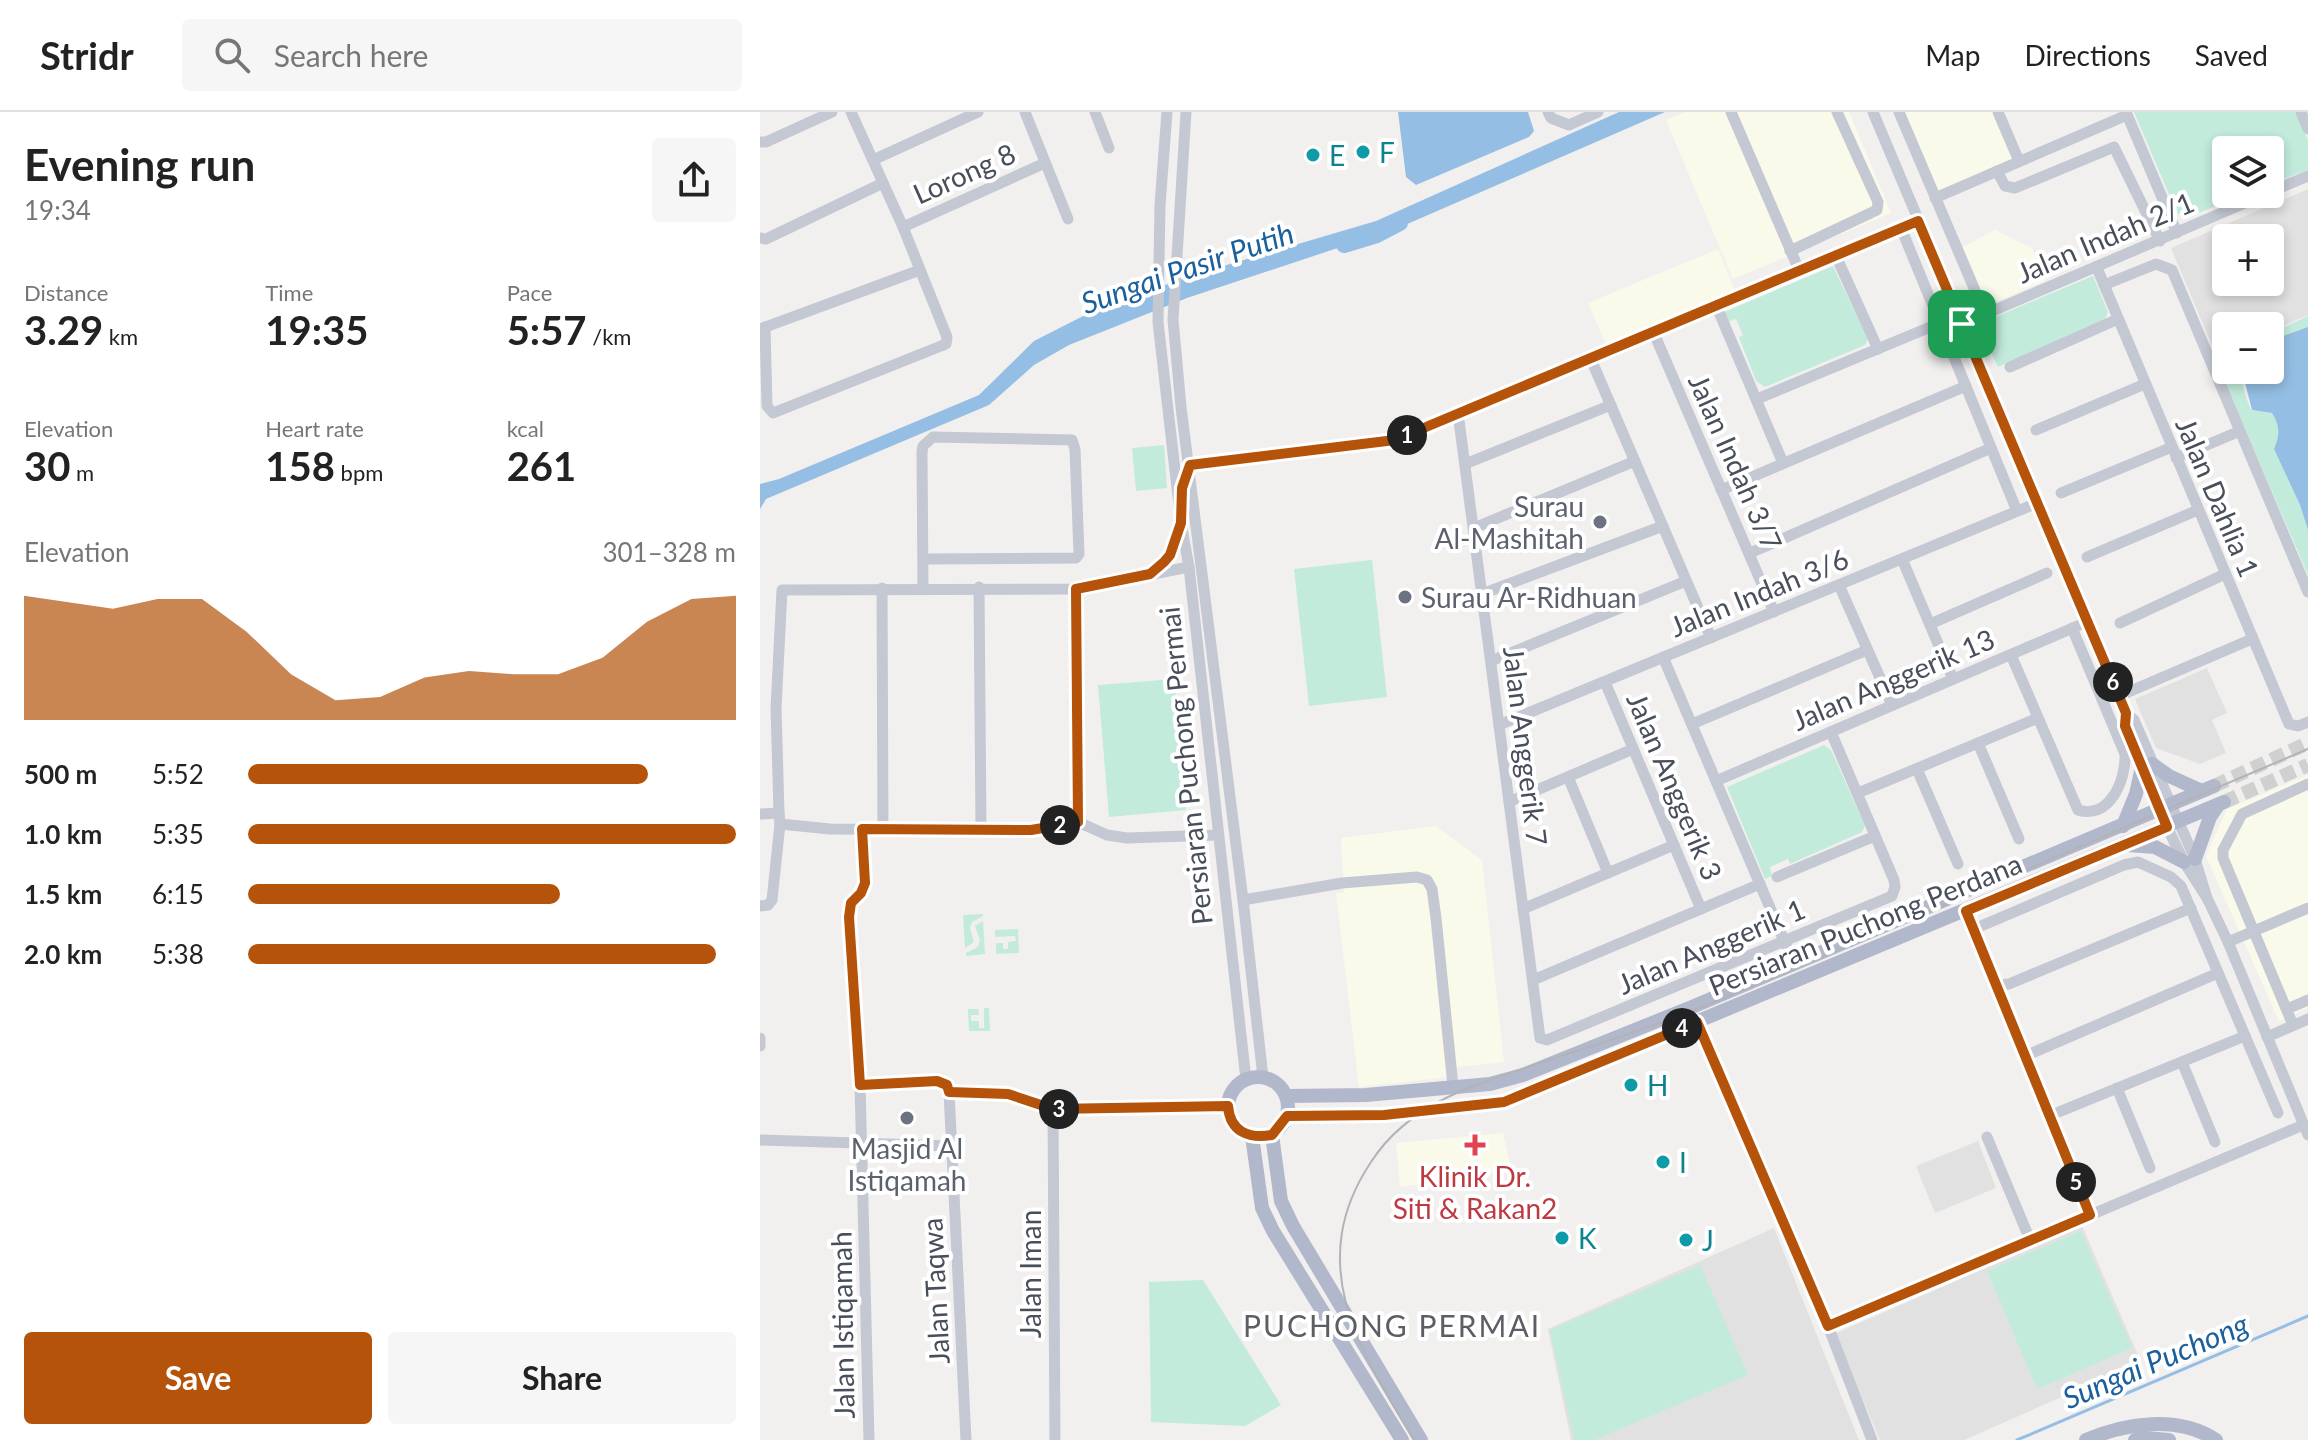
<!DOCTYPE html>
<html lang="en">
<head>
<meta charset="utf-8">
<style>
	:root { --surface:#fff; --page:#f6f6f6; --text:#222; --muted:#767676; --line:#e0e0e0; --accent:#b45309 }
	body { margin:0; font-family:Lato,sans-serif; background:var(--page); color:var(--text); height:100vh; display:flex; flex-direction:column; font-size:30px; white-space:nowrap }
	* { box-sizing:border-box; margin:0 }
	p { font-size:26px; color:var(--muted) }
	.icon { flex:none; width:44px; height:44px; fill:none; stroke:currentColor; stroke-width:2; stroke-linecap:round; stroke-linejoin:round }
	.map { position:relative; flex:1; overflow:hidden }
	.panel { display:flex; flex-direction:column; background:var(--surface); width:760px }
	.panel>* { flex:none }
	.tools { position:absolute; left:1452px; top:24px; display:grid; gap:16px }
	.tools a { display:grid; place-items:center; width:72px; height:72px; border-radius:8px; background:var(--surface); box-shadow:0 4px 12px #0003; font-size:40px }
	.pin { position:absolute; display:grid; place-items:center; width:68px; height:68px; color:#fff; margin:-34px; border-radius:16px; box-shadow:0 4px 12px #0006 }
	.km { position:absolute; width:40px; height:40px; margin:-20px; border-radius:50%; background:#222; color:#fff; font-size:22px; line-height:40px; text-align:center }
	.round { display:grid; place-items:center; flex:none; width:84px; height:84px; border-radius:8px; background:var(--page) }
	.summary { display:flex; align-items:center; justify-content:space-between; height:136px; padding:0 24px }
	h1 { font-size:44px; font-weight:700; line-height:60px }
	.stats { display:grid; grid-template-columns:repeat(3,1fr); gap:12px; height:136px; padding:8px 24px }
	.stats div { display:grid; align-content:center }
	.stats b { font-size:40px; font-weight:700 }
	.stats small { font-size:22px; font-weight:400 }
	.stats p { font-size:22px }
	.chart { height:224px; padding:16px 24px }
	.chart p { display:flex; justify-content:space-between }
	.chart svg { width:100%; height:144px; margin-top:8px; fill:var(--accent); opacity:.7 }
	.action { display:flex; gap:16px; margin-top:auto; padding:16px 24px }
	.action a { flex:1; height:92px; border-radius:8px; background:var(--accent); color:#fff; font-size:32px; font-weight:700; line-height:92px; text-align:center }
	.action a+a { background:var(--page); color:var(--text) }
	ul { padding:0 24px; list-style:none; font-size:26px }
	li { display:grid; grid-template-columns:128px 96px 1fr; align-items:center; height:60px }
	li i { height:20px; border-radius:10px; background:var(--accent) }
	header { display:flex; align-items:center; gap:48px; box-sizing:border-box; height:112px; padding:0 40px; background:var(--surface); border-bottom:2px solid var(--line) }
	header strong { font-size:38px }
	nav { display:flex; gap:44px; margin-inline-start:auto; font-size:28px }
	.search { width:560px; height:72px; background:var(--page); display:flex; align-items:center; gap:20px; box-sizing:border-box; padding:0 28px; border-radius:8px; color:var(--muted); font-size:30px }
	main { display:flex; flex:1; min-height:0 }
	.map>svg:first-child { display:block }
	.commercial { fill:#fafaeb }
	.education { fill:#e2e1e1; fill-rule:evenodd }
	.green { fill:#c2ebdc }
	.water { fill:#94bee3 }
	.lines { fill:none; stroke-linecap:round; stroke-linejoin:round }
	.stream { stroke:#94bee3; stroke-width:3 }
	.river { stroke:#94bee3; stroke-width:16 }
	.major-tunnel { stroke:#d0d0d1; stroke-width:14; stroke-dasharray:14 7; stroke-linecap:butt }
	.minor { stroke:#c4c8d3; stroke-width:11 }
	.major { stroke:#b2b8cb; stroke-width:14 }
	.tram { stroke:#b2b3b9; stroke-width:2 }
	.route-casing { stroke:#fff; stroke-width:16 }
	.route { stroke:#b45309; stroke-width:10 }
	.culture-dot { fill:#0f9aa8; stroke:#fff; stroke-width:3 }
	.worship-dot { fill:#6b7280; stroke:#fff; stroke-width:3 }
	.health-dot { fill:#e0444e; stroke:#fff; stroke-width:3 }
	.labels { text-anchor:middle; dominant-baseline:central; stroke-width:8; stroke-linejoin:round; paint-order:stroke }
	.culture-label { font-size:28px; fill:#0d838f; stroke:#fff; text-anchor:start }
	.street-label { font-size:28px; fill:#494e5b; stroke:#fff }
	.worship-label { font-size:28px; fill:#5b616d; stroke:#fff; text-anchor:end }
	.health-label { font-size:28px; fill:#be3a42; stroke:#fff }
	.water-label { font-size:30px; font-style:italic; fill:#1b609c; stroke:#fff }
	.neighbourhood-label { font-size:30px; letter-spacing:2px; fill:#5d5e64; stroke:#fff }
</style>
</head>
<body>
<header>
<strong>Stridr</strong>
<div class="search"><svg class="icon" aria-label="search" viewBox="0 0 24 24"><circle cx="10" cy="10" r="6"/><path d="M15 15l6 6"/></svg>Search here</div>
<nav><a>Map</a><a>Directions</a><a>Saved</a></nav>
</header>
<main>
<section class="panel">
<div class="summary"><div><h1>Evening run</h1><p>19:34</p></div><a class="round"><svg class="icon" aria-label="share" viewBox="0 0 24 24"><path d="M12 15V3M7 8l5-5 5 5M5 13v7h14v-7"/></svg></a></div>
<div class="stats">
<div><p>Distance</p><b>3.29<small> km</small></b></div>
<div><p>Time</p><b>19:35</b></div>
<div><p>Pace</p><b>5:57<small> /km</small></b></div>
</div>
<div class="stats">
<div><p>Elevation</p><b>30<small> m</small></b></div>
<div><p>Heart rate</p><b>158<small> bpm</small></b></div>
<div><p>kcal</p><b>261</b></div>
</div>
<div class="chart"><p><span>Elevation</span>301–328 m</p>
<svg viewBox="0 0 160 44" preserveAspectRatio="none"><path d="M0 44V6L10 8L20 10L30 7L40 7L50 17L60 30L70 38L80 37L90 31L100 29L110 30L120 30L130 25L140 14L150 7L160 6V44z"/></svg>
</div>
<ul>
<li><b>500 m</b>5:52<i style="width:82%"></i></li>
<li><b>1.0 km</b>5:35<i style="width:100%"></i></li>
<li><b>1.5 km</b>6:15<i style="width:64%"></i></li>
<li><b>2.0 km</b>5:38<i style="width:96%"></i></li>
</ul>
<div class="action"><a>Save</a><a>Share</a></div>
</section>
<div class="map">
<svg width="1548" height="1328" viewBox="0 0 1548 1328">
	<rect width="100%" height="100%" fill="#f2f0ef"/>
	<g class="commercial">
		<path d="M925 0H1089L1131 101 973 167 906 8Z"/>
		<path d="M1143 0H1234L1255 48 1177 82Z"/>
		<path d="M1235 118 1272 136 1285 169 1227 193 1203 135Z"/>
		<path d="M958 137 976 181 847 234 828 191Z"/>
		<path d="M1548 663V896L1519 909 1446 744 1467 697Z"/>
		<path d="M676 714 722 748 744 950 688 956V965L599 975 576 781 584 780 581 726Z"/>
		<path d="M743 1021 751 1058 640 1075 636 1031Z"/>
	</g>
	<g class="education">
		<path d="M1548 77V203L1510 220V214H1466V239L1456 243 1411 136ZM1510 126V170H1466V126Z"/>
		<path d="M1447 556 1467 601 1452 608 1466 641 1440 652 1396 636 1375 587Z"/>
		<path d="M1218 1029 1236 1076 1175 1101 1156 1054Z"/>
		<path d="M1322 1114 1381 1250 1204 1328H1120L1074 1222Z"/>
		<path d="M1014 1116 1099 1328H811L788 1217Z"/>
	</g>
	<g class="green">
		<path d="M1374 0H1536L1548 28V58L1510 72V38H1466V82H1486L1428 105 1417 101Z"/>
		<path d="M1073 154 1108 227 1105 233 1005 275 996 269 979 225 983 223 976 207 966 210 962 201Z"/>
		<path d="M1333 164 1348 200 1345 207 1238 255 1222 220 1228 208Z"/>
		<path d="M1548 204V216L1510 230V222Z"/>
		<path d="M1466 248V258H1482L1484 280 1491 298 1512 301C1520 314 1520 323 1514 337L1540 393 1548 418V463L1457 252Z"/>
		<path d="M404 333 407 376 376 379 372 336Z"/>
		<path d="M612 448 627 585 549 594 534 457Z"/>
		<path d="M415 567 426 698 349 705 338 573Z"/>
		<path d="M1064 633 1071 638 1105 714 1102 720 1030 752 1028 747 1010 755 1012 764 1005 767 967 675Z"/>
		<path d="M223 802V804L212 810 210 816 214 830 205 836 203 803Z"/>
		<path d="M223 809 225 842 206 844V841L218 835 220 828 215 814Z"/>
		<path d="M258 817 259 841 236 842V831H243V837H248V830L256 829 255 824 235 825V818Z"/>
		<path d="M224 896H229L230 919H209L208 897H218L219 903H211V909H219V916H224Z"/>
		<path d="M1321 1119 1372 1236 1277 1277 1227 1159Z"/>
		<path d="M940 1153 988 1263 834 1328H814L790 1218Z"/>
		<path d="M443 1168 521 1293 485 1314 391 1310 389 1170Z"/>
	</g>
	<g class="water">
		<path d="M638 0H768L774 19 769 25 656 73 646 65Z"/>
		<path d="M859 0H905L638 116 427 186 309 233 274 253 229 293 6 387 0 397V372L19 367 219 283 274 229 335 198 436 162 616 109Z"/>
		<path d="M1548 215V418L1540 393 1514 337C1520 323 1520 314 1512 301L1492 298 1482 259 1510 258V229Z"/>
	</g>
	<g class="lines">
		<path class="stream" d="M1257 1328 1548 1204"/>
		<path class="river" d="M584 133 617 123 640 111"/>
		<g class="major-tunnel">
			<path d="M1454 674 1548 631"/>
			<path d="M1464 690 1548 653"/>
		</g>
		<g class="minor">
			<path d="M265 0 308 107"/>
			<path d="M335 0 349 36"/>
			<path d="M407 0 400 93 398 210 421 411 429 455 486 968"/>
			<path d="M426 0 413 208 421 295 483 788 503 965"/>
			<path d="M788 0 791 6 809 13 838 0"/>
			<path d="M971 0 1039 158"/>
			<path d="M1113 0 1366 601 1374 608 1435 747 1447 786"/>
			<path d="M1139 0 1225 202"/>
			<path d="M1238 0 1259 49"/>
			<path d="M1366 0 1417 121"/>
			<path d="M1541 0 1548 17"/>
			<path d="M0 30H6L72 0"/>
			<path d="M113 48 218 0"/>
			<path d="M1237 59 1245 74 1255 76 1354 35 1400 129"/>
			<path d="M1510 80 1548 64"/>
			<path d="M1175 86 1367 3"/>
			<path d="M143 115 285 51"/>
			<path d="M1141 116 1257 399"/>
			<path d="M0 126 6 127 123 71"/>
			<path d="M1030 139 1117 98 1118 90 1077 0"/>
			<path d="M1076 144 1118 237"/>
			<path d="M1337 156 1529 612 1538 614 1548 610"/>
			<path d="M1344 173 1396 152 1412 158 1548 480"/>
			<path d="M956 193 1023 351"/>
			<path d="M1202 212 1506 82"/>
			<path d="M5 215 7 294 13 301 186 232 187 225 143 115 91 0"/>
			<path d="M0 217 160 158"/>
			<path d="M893 219 1014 500"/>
			<path d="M830 245 951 526"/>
			<path d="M1250 255 1358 207"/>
			<path d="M997 287 1180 211"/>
			<path d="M698 301 780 926 787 928 1132 784 1135 775 1134 768 1071 620"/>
			<path d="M1276 318 1385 272"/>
			<path d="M1416 346 1480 319"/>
			<path d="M705 352 851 293"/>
			<path d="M430 353 635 328 1158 109"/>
			<path d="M961 378 1206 274"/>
			<path d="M1301 381 1412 335"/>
			<path d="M714 416 875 349"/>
			<path d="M990 441 1231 336"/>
			<path d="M1327 445 1438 398"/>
			<path d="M163 447 316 446 319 442 315 337 312 328 173 325 163 334 162 340 163 476"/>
			<path d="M1142 447 1193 567"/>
			<path d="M429 455 316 477 22 478 16 596 19 701 20 712 70 717 271 718 318 710 347 723 367 726 458 723"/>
			<path d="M390 462 410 443 421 413"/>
			<path d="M1079 473 1132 593"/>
			<path d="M219 475 221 717"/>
			<path d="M122 476 123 717"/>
			<path d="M316 477 318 710"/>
			<path d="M722 482 903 414"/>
			<path d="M1360 511 1465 462"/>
			<path d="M1170 512 1287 461"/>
			<path d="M1251 543 1318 698C1349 708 1366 669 1365 642L1312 516"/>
			<path d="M903 545 1034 852"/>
			<path d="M731 549 926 469"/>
			<path d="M845 570 941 797"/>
			<path d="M1359 584 1492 527"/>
			<path d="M1366 601 1365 614 1407 715 1424 750 1447 786 1468 830 1548 1023"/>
			<path d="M932 612 1107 538"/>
			<path d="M739 613 1277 391"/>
			<path d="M1218 631 1259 727"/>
			<path d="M1157 657 1198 752"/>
			<path d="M808 665 848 761"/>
			<path d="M956 669 1329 509"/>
			<path d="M1098 681 1278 606"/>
			<path d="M749 690 873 637"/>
			<path d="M0 702 19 701"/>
			<path d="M102 717 105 771 101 781 91 791 89 805 100 973 109 1328"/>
			<path d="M1017 765 1115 724"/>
			<path d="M483 788 582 771 657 765 667 768 672 777 676 806 693 974"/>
			<path d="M0 794 8 793 12 788 20 712"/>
			<path d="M763 797 914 733"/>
			<path d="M1206 799 1330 1103"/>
			<path d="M1214 817 1364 753 1378 750 1411 765 1421 774 1518 1001"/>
			<path d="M1468 830 1548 796"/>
			<path d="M773 868 1000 772"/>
			<path d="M1236 873 1249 872 1431 796"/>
			<path d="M1527 897 1548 888"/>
			<path d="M937 910 1068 1214 1112 1328"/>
			<path d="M1533 913 1463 746V738L1482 702 1548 672"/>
			<path d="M1507 925 1548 907"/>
			<path d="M0 926V934"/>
			<path d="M1265 944 1458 861"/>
			<path d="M1422 950 1455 1030"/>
			<path d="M100 973 177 969 187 973 189 980 206 1328"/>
			<path d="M1357 976 1390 1056"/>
			<path d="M189 980 248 982 293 997 468 994"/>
			<path d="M293 997 295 1328"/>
			<path d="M1289 1004 1485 924"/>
			<path d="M1227 1025 1270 1128"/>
			<path d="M0 1028 190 1034"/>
			<path d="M1068 1214 1543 1013"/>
		</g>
		<g class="major">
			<path d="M1392 652 1409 664 1442 679"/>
			<path d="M1363 714 1376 682 1382 655"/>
			<path d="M1368 733 1395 735 1424 750"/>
			<path d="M1435 747 1450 705 1458 693"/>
			<circle cx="498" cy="995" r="30"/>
			<path d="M526 984 606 983 730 972 763 963 932 895 1454 674"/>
			<path d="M527 1004 624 1003 744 990 1464 690"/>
			<path d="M512 1023 521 1089 533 1114 661 1328"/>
			<path d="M492 1024 502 1096 513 1119 642 1328"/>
			<path d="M1326 1328C1366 1311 1418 1303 1456 1328"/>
			<path d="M1375 1328 1386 1326 1409 1328"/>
		</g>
		<path class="tram" d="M654 1328C600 1239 543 1152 611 1050 629 1022 656 1001 686 986 714 972 744 963 774 953 831 934 889 917 944 894 1147 811 1347 722 1548 637"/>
	</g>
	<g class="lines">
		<g class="route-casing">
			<path id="route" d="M1158 109 1366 601 1365 614 1407 715 1206 799 1330 1103 1068 1214 937 910 744 990 624 1003 527 1004 512 1023C489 1027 470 1020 468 994L293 997 248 982 189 980 187 973 177 969 100 973 89 805 91 791 101 781 105 771 102 717 271 718 318 710 316 477 390 462 404 450 410 443 421 411 422 376 430 353 635 328Z"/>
		</g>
		<use href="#route" class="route"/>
	</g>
	<g class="culture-dot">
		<circle cx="603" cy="40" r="8"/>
		<circle cx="553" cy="43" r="8"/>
		<circle cx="871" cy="973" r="8"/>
		<circle cx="903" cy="1050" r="8"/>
		<circle cx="802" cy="1126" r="8"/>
		<circle cx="926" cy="1128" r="8"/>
	</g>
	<g class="worship-dot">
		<circle cx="840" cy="410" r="8"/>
		<circle cx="645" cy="485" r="8"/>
		<circle cx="147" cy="1006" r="8"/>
	</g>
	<path class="health-dot" d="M711 1021h8v8h8v8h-8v8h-8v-8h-8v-8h8z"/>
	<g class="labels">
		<g class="culture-label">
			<text x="619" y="40">F</text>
			<text x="569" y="43">E</text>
			<text x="887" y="973">H</text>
			<text x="919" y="1050">I</text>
			<text x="818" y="1126">K</text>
			<text x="942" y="1128">J</text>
		</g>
		<g class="street-label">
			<text transform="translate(204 61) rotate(-24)">Lorong 8</text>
			<text transform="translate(1345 125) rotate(-23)">Jalan Indah 2/1</text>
			<text transform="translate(976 350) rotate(66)">Jalan Indah 3/7</text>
			<text transform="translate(1458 385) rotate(67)">Jalan Dahlia 1</text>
			<text transform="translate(999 480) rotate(-22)">Jalan Indah 3/6</text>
			<text transform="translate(1133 567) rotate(-23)">Jalan Anggerik 13</text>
			<text transform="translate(766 634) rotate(83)">Jalan Anggerik 7</text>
			<text transform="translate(425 654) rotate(-96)">Persiaran Puchong Permai</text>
			<text transform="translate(915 674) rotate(67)">Jalan Anggerik 3</text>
			<text transform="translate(1105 812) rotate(-22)">Persiaran Puchong Perdana</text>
			<text transform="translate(951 834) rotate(-23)">Jalan Anggerik 1</text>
			<text transform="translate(270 1162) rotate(-90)">Jalan Iman</text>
			<text transform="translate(175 1179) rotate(-93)">Jalan Taqwa</text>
			<text transform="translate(82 1213) rotate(-91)">Jalan Istiqamah</text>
		</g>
		<g class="worship-label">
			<text x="824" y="394">Surau<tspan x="824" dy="32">Al-Mashitah</tspan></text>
			<text x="661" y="485" text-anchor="start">Surau Ar-Ridhuan</text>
			<text x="147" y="1036" text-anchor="middle">Masjid Al<tspan x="147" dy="32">Istiqamah</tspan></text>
		</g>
		<g class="health-label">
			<text x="715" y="1064">Klinik Dr.<tspan x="715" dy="32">Siti &amp; Rakan2</tspan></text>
		</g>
		<g class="water-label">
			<text transform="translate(427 155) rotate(-19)">Sungai Pasir Putih</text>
			<text transform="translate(1395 1248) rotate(-23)">Sungai Puchong</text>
		</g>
		<g class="neighbourhood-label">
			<text x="632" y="1213">PUCHONG PERMAI</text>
		</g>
	</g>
</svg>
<div class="tools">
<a><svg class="icon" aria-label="layers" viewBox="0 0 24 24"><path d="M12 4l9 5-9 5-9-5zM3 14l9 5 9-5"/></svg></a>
<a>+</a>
<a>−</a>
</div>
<div class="pin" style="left:1202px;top:212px;background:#1e9e55"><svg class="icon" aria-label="arrive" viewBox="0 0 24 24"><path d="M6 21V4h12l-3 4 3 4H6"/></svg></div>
<b class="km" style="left:647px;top:323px">1</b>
<b class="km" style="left:300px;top:713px">2</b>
<b class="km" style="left:299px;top:997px">3</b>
<b class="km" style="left:922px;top:916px">4</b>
<b class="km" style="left:1316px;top:1070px">5</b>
<b class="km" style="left:1353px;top:570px">6</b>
</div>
</main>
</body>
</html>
